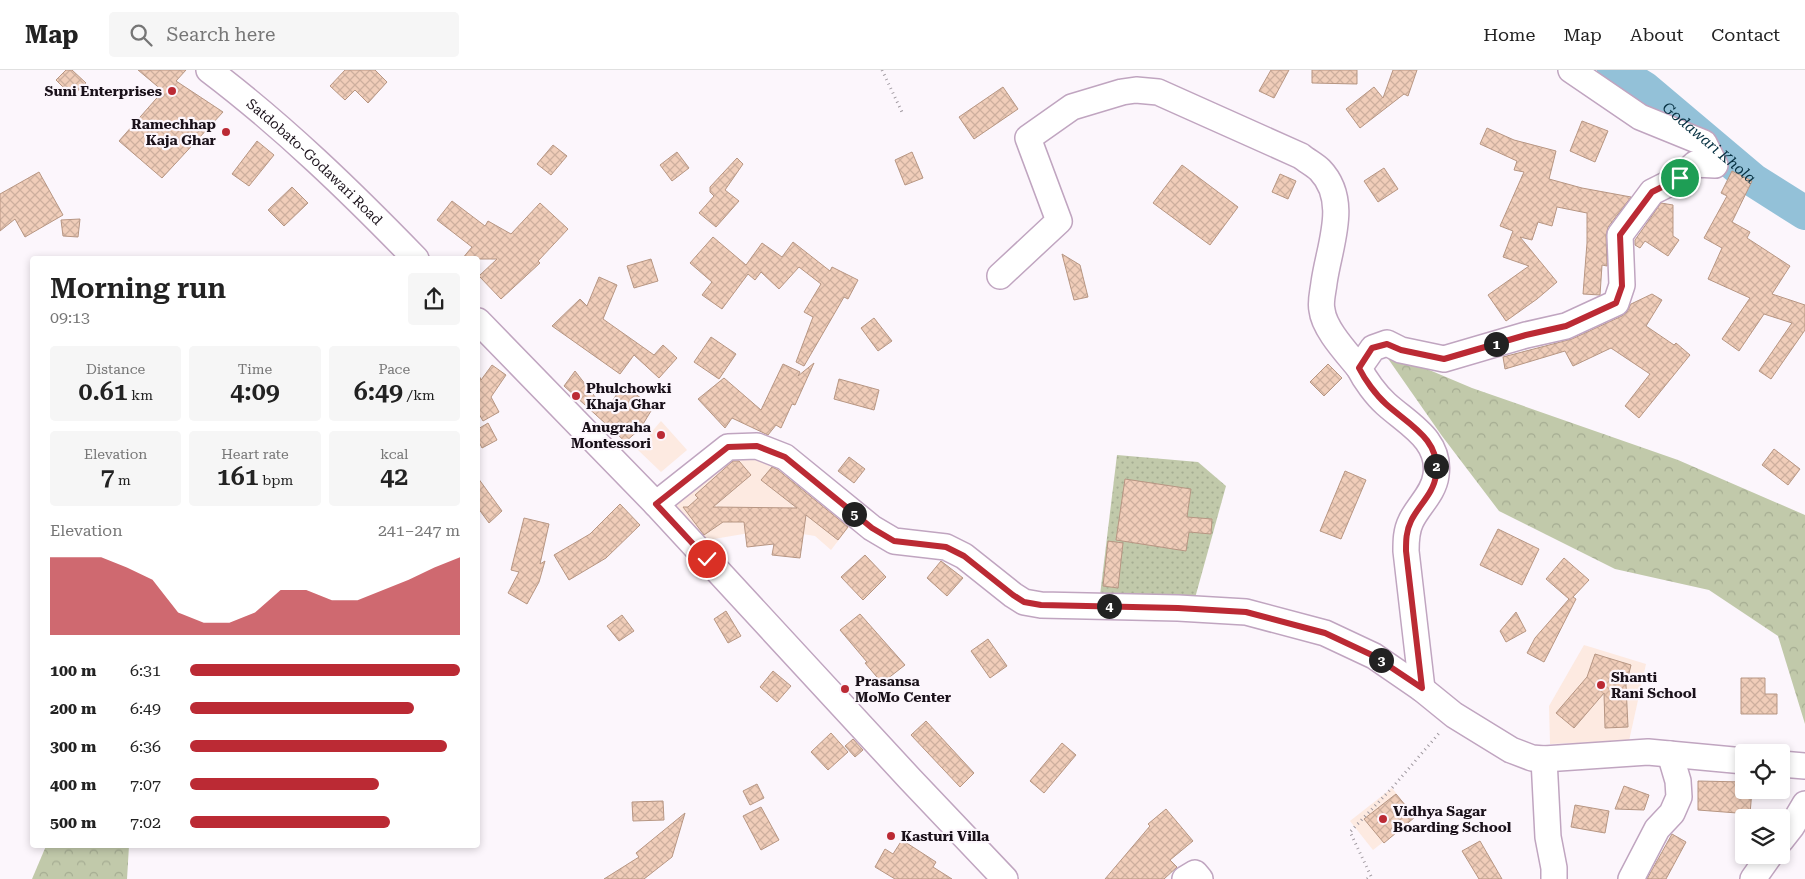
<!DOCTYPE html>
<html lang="en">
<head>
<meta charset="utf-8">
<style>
	:root { --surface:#fff; --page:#f6f6f6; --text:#222; --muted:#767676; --line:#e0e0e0; --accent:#bb2a34 }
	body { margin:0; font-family:"Roboto Serif",serif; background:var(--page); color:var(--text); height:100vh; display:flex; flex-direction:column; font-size:19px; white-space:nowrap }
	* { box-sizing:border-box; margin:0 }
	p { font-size:16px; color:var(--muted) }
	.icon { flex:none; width:28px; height:28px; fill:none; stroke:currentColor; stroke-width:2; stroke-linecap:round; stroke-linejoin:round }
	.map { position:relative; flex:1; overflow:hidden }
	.side { position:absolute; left:30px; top:186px; width:450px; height:592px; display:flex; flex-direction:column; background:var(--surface); border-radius:5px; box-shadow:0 2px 8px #0003 }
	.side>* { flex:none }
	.buttons { position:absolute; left:1735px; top:674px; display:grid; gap:10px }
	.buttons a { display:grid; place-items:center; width:55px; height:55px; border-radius:5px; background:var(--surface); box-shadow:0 2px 8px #0003; font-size:25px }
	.pin { position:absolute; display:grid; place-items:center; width:42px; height:42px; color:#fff; margin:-21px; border:2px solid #fff; border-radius:50%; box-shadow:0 1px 5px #0007 }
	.km { position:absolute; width:25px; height:25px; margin:-12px; border-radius:50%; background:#222; color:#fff; font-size:14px; line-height:25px; text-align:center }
	.round { display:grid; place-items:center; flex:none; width:52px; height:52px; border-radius:5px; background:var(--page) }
	.overview { display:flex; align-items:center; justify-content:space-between; height:85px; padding:0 20px }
	h1 { font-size:28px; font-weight:600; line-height:38px }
	.metrics { display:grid; grid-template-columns:repeat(3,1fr); gap:8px; height:85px; padding:5px 20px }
	.metrics div { display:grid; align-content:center; border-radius:5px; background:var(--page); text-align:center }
	.metrics b { font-size:25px; font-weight:600 }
	.metrics small { font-size:14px; font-weight:400 }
	.metrics p { font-size:14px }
	.chart { height:140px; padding:10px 20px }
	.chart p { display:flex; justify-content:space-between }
	.chart svg { width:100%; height:90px; margin-top:5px; fill:var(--accent); opacity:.7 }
	ul { padding:0 20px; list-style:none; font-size:16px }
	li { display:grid; grid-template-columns:80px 60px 1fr; align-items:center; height:38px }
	li i { height:12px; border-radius:6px; background:var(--accent) }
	header { display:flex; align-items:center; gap:30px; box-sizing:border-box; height:70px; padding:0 25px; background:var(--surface); border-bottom:1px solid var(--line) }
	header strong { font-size:24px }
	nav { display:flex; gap:28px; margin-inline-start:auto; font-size:18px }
	.search { width:350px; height:45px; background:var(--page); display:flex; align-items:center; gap:12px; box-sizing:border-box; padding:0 18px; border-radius:5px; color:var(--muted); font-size:19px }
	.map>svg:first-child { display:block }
	.education { fill:#fdeae1 }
	.green { fill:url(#green-dots) }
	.forest { fill:url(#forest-crowns) }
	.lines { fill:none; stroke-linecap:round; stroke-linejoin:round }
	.river { stroke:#93c1d8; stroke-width:34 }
	.building { fill:url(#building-cross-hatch); stroke:#b79683 }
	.minor-casing { stroke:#c0a5c0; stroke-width:28 }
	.path { stroke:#9e979e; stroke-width:3; stroke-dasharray:1 4; stroke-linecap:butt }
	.minor { stroke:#fff; stroke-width:25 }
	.route-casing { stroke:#fff; stroke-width:10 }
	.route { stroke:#bb2a34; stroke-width:6 }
	.poi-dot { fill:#bb2a34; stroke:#fcf6fc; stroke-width:2 }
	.labels { text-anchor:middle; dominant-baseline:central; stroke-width:4.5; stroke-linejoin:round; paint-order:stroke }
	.poi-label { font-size:14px; font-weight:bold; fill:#1a111a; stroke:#fcf6fc; text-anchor:start }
	.street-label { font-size:14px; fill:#1a111a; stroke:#fcf6fc }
	.water-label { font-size:15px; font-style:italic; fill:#063041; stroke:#fcf6fc }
</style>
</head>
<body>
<header>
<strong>Map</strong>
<div class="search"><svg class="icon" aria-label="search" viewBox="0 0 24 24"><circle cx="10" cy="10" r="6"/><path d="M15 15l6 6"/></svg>Search here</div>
<nav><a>Home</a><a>Map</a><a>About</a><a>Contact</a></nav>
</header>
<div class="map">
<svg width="1805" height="809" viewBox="0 0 1805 809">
	<defs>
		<pattern id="green-dots" width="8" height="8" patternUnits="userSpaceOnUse" patternTransform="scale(1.25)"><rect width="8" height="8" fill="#c1c9aa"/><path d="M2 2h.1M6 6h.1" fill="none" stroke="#a5ac92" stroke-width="1.8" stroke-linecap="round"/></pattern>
		<pattern id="forest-crowns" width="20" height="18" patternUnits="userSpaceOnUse" patternTransform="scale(1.25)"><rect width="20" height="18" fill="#c1c9aa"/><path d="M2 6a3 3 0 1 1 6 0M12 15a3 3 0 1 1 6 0" fill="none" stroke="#a5ac92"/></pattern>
		<pattern id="building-cross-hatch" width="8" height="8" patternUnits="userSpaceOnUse" patternTransform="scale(1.25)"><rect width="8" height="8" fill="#f0cdb9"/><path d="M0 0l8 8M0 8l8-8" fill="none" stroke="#cdaf9e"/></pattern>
	</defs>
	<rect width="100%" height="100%" fill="#fcf6fc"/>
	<g class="education">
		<path d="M661 351 687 380 661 402 637 379Z"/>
		<path d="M722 387 778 389 855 449 831 480 815 466 772 459 708 470 668 433Z"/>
		<path d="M1584 575 1646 594 1629 671 1550 674 1549 636Z"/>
		<path d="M1392 718 1415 747 1373 780 1350 751Z"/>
	</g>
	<path class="green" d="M1117 385 1198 392 1226 416 1195 528 1100 525Z"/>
	<g class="forest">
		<path d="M1382 280 1472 318 1678 390 1805 445V654L1778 566 1709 520 1615 499 1499 441 1442 366Z"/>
		<path d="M46 776H129L127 809H32Z"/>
	</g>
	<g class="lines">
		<path class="river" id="s1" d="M1614 0 1644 18 1753 110 1805 143"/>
	</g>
	<g class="building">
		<path d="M66 0H72L86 13 72 26 56 10Z"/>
		<path d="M138 0H186L176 11 223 42 162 108 119 71 163 21Z"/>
		<path d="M345 0H375L387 12 368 33 355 20 345 30 330 16Z"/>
		<path d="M1271 0H1289L1274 28 1259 21Z"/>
		<path d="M1312 0H1357V14L1312 13Z"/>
		<path d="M1393 0H1417L1408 26 1404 24 1360 58 1346 39 1374 17 1383 28Z"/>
		<path d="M1003 17 1018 39 974 69 959 47Z"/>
		<path d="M1582 51 1608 61 1595 92 1570 81Z"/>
		<path d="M1487 58 1514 70 1556 81 1549 109 1582 118 1631 127 1608 157 1606 166 1607 196 1602 195 1600 225 1583 224 1587 173V143L1557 137 1552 156 1538 152 1532 170 1520 167 1557 212 1537 229 1506 251 1488 225 1529 196 1503 187 1513 161 1500 156 1524 102 1514 100 1517 91 1480 74Z"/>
		<path d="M257 71 274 85 249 116 232 104Z"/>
		<path d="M553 75 567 86 551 105 537 94Z"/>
		<path d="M677 82 689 98 672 111 660 95Z"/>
		<path d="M912 82 923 108 905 115 895 90Z"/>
		<path d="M737 88 743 94 725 120 739 131 716 157 699 143 714 126 710 122V117Z"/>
		<path d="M1182 95 1238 137 1210 175 1153 133Z"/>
		<path d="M1384 98 1398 119 1378 132 1364 111Z"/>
		<path d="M1732 101 1752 111 1732 152 1750 162 1747 168 1790 196 1772 224 1805 235V260L1771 309 1759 301 1792 253 1764 244 1739 281 1722 269 1750 228 1708 209 1722 178 1704 168 1727 126 1721 123Z"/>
		<path d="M39 102 63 145 25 167 15 149 0 161V124Z"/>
		<path d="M1280 104 1296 111 1288 129 1272 122Z"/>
		<path d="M292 117 308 133 284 156 268 140Z"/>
		<path d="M452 131 485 156 488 151 511 164 540 133 568 159 538 191 540 193 501 229 479 206 497 189H462L472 177 437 150Z"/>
		<path d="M1661 133 1673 135V166L1679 170 1668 186 1645 171 1640 178 1635 175V170Z"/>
		<path d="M80 149 78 167 63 166 61 150Z"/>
		<path d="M713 167 746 195 762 173 782 187 793 172 830 201 832 197 858 210 848 229 844 227 804 296 796 292 813 247 804 242 821 214 799 197 779 219 761 202 755 210 748 204 722 239 702 225 712 212 690 193Z"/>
		<path d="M1062 184 1080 195 1088 227 1074 230Z"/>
		<path d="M651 189 658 211 634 218 627 196Z"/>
		<path d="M599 207 617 215 603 249 654 285 663 275 677 288 659 308 634 285 620 304 552 256 580 229 587 236Z"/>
		<path d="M1652 224 1662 230 1646 256 1674 275 1676 273 1690 285 1639 348 1625 336 1650 304 1611 278 1573 296 1565 281 1505 299 1503 287 1572 269 1622 246 1627 242 1631 234Z"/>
		<path d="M874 248 892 271 878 281 861 258Z"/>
		<path d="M711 267 736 284 719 309 694 292Z"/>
		<path d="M814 293 795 335 792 334 781 358 776 355 768 365 732 348 725 358 698 329 724 308 761 340 783 294 800 302 798 306Z"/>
		<path d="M1328 294 1342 308 1324 326 1310 312Z"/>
		<path d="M492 295 506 305 491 327 499 342 483 351 479 344 478 347V303L481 310Z"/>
		<path d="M575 301 606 341 622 316 654 336 640 359 625 372 607 353 606 354 564 316Z"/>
		<path d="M839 309 879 320 874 340 834 329Z"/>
		<path d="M488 353 497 370 482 378 478 370V359Z"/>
		<path d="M1774 379 1800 399 1788 415 1762 395Z"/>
		<path d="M849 387 865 399 854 413 838 401Z"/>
		<path d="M733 391H739L751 405 713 437 797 438 761 410 772 397 778 400 848 457 838 470 806 445 800 488 772 485 774 474 747 477 744 452H723L704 465 683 437H688L698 428 695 425Z"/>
		<path d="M1345 401 1366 410 1341 469 1320 461Z"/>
		<path d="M478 408 502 441 489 453 478 438Z"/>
		<path d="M1125 409 1191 419 1187 447 1212 449 1211 464 1189 462 1186 481 1116 470Z"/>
		<path d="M620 434 640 455 606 488 569 510 554 485 590 464Z"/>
		<path d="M524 448 549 454 540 494 545 491 539 512 527 534 508 523 519 502 511 500Z"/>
		<path d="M1498 459 1539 479 1522 515 1480 495Z"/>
		<path d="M1108 471 1123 473 1118 518 1103 516Z"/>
		<path d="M865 485 886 507 863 530 841 507Z"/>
		<path d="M1564 488 1589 510 1573 527 1576 529 1544 592 1527 583 1535 568 1569 529 1546 509Z"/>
		<path d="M941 491 963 508 947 526 927 508Z"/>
		<path d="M726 541 741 566 728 573 714 549Z"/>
		<path d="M1516 542 1526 561 1506 572 1500 561Z"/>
		<path d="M860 544 905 595 882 613 865 593 867 592 840 560Z"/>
		<path d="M622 545 634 561 619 571 607 556Z"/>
		<path d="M988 569 1007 596 990 608 971 581Z"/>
		<path d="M1595 584 1631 595 1626 615 1628 657 1605 658 1604 623 1574 658 1556 643 1587 607Z"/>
		<path d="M773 601 791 616 777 632 760 617Z"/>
		<path d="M1741 608H1765V624H1777V644H1741Z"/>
		<path d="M926 651 974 703 960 717 911 665Z"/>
		<path d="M831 663 848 682 828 700 811 682Z"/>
		<path d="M853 669 863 680 855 687 845 676Z"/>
		<path d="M1062 673 1076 685 1044 723 1030 711Z"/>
		<path d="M1698 711 1744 712V720H1752L1750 744 1698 740Z"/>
		<path d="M757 714 764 728 750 735 743 721Z"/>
		<path d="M1624 716 1649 725 1644 740 1615 739Z"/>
		<path d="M1396 724 1415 747 1384 773 1364 749Z"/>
		<path d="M663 731 664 750 633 751 632 732Z"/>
		<path d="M1575 735 1609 741 1605 763 1571 757Z"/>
		<path d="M761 737 779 770 761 780 743 746Z"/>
		<path d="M1166 739 1193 771 1170 790 1177 797 1164 809H1105L1150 756 1148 754Z"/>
		<path d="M685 743 672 787 644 809H604L639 787 636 783Z"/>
		<path d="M1672 764 1686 772 1666 809H1647Z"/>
		<path d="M902 770 936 792 933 797 952 809H895L875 797 885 779 893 784Z"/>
		<path d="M1480 771 1502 809H1479L1462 781Z"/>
	</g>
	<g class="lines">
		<g class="minor-casing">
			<g id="minor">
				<path id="s2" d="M209 0C283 56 351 122 416 189"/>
				<path d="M1000 206 1059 151 1028 68 1072 37 1122 22 1136 20 1158 22 1301 86C1307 91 1315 95 1320 100 1350 131 1329 176 1324 213 1323 222 1320 232 1322 240 1324 259 1347 283 1359 298"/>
				<path d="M478 251 656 434 910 709 1005 809"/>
				<path d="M656 434 728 377 757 376 785 387 872 458 894 471 946 477 964 486 1013 525 1024 532 1041 535 1178 538 1246 542 1325 563 1374 586 1422 619 1454 645 1511 680 1532 688 1544 689 1648 682 1744 691"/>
				<path d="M1422 619 1406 481C1406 471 1406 461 1411 451 1418 436 1434 423 1436 405 1441 370 1408 354 1386 334 1376 325 1365 310 1359 298L1373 278 1387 273 1401 280 1444 289 1526 265 1566 256 1616 233 1622 215 1620 165 1652 122 1680 108 1695 94 1715 95 1704 73 1640 47 1571 0"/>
				<path d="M1544 689 1548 767 1554 798V809"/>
				<path d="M1781 694 1805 696"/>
				<path d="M1781 770 1792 756 1805 734"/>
				<path d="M1185 809 1195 803 1200 809"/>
				<path d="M1631 809 1657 759 1672 743 1679 727 1678 711 1670 684"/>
				<path d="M1753 809 1770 785"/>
			</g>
		</g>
		<g class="path">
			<path d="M882 0 902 42"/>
			<path d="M1367 809 1371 806 1350 762 1392 718 1441 661"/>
		</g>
		<use href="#minor" class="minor"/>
	</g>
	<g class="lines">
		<g class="route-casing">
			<path id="route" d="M707 489 656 434 728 377 757 376 785 387 872 458 894 471 946 477 964 486 1013 525 1024 532 1041 535 1178 538 1246 542 1325 563 1374 586 1422 618 1406 481C1406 471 1406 461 1411 451 1418 436 1434 423 1436 405 1441 369 1408 354 1386 334 1376 325 1365 310 1359 298L1372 278 1387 274 1401 280 1444 289 1526 265 1566 256 1616 233 1622 216 1620 165 1652 122 1680 108"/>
		</g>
		<use href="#route" class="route"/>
	</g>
	<g class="poi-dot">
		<circle cx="172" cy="21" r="5"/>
		<circle cx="226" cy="62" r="5"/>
		<circle cx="576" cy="326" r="5"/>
		<circle cx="661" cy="365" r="5"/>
		<circle cx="1601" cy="615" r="5"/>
		<circle cx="845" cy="619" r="5"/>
		<circle cx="1383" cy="749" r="5"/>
		<circle cx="891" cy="766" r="5"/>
	</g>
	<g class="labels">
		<g class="poi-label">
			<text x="162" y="21" text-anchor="end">Suni Enterprises</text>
			<text x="216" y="54" text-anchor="end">Ramechhap<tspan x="216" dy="16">Kaja Ghar</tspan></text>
			<text x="586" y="318">Phulchowki<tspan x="586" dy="16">Khaja Ghar</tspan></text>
			<text x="651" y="357" text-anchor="end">Anugraha<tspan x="651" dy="16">Montessori</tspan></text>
			<text x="1611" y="607">Shanti<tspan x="1611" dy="16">Rani School</tspan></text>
			<text x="855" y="611">Prasansa<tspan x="855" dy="16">MoMo Center</tspan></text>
			<text x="1393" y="741">Vidhya Sagar<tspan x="1393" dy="16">Boarding School</tspan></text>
			<text x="901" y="766">Kasturi Villa</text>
		</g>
		<g class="street-label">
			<text stroke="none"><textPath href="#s2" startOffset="140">Satdobato-Godawari Road</textPath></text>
		</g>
		<g class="water-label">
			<text stroke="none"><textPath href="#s1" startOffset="120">Godawari Khola</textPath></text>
		</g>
	</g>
</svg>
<div class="buttons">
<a><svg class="icon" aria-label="locate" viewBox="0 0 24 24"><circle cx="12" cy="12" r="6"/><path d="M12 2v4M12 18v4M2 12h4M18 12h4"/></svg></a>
<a><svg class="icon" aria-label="layers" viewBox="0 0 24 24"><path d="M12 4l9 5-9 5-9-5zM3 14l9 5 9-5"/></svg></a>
</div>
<div class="pin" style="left:1680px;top:108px;background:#1e9e55"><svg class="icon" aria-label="arrive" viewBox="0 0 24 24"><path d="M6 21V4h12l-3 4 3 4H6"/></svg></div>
<div class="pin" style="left:707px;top:489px;background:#d93025"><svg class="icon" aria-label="check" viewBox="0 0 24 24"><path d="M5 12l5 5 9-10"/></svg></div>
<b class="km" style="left:1496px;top:274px">1</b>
<b class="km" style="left:1436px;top:396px">2</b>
<b class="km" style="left:1381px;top:590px">3</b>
<b class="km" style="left:1109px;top:536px">4</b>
<b class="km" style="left:854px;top:444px">5</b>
<section class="side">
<div class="overview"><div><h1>Morning run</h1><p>09:13</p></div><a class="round"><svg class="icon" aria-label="share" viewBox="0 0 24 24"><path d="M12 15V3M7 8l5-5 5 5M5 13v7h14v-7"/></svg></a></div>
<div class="metrics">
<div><p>Distance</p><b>0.61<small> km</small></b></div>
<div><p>Time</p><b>4:09</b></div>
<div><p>Pace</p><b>6:49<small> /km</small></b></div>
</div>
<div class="metrics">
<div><p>Elevation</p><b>7<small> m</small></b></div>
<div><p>Heart rate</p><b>161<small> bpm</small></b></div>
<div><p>kcal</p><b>42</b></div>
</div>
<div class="chart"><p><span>Elevation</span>241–247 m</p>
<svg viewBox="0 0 160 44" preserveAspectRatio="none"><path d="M0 44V6L10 6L20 6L30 11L40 17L50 33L60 38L70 38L80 33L90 22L100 22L110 27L120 27L130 22L140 17L150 11L160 6V44z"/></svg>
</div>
<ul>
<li><b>100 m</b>6:31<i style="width:100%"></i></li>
<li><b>200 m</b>6:49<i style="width:83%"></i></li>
<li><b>300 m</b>6:36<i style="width:95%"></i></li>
<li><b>400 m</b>7:07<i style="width:70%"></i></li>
<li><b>500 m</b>7:02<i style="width:74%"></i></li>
</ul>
</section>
</div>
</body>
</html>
